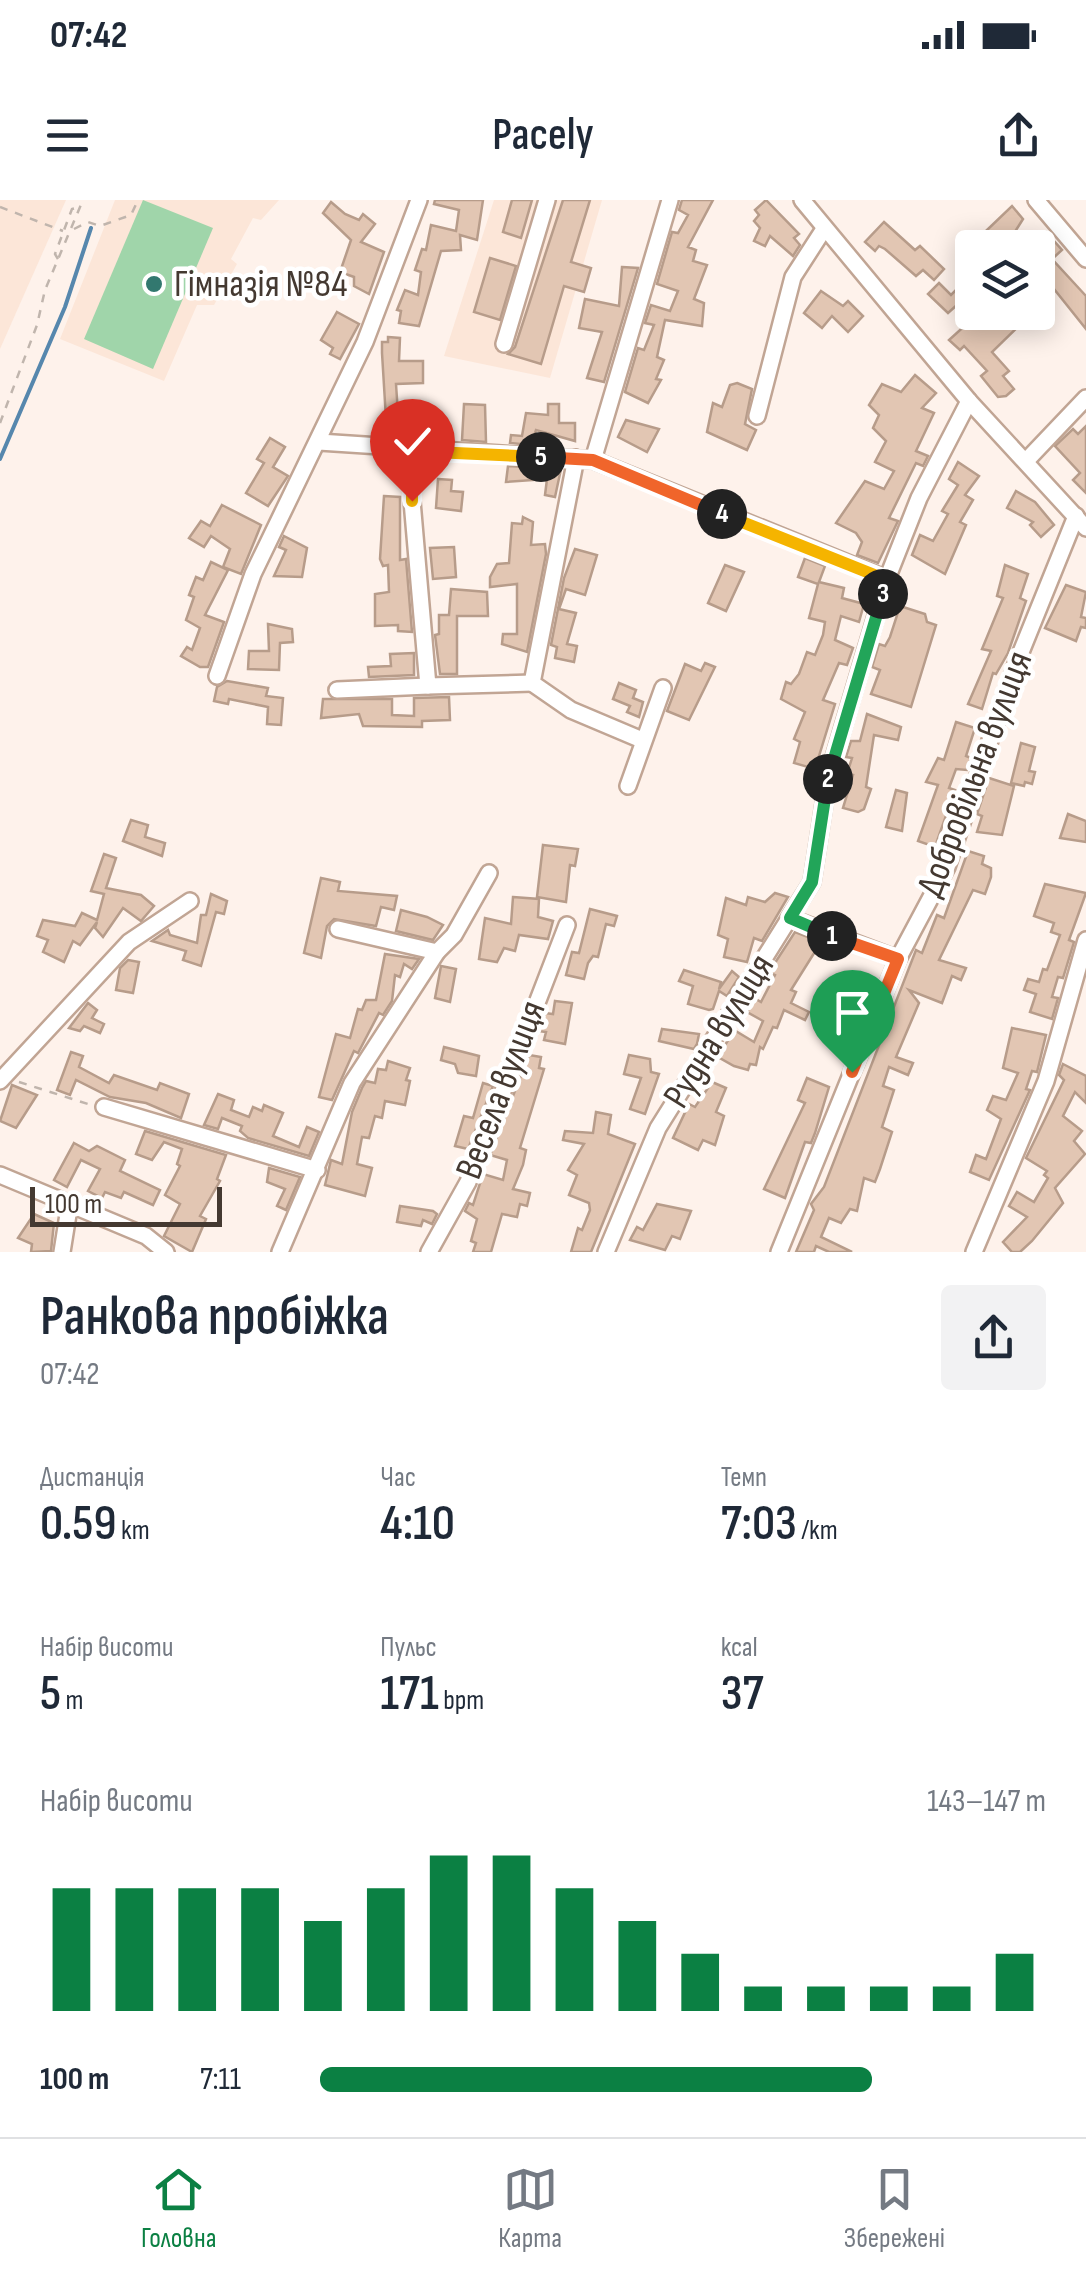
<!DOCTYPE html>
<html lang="uk">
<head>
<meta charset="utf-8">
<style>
	:root { --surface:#fff; --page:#f2f2f3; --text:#1f2937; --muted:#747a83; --line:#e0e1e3; --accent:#0b8043 }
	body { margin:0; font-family:"Sofia Sans Condensed",sans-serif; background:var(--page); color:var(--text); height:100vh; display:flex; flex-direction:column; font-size:38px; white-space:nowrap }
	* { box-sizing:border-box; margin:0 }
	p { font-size:32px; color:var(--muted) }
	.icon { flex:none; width:55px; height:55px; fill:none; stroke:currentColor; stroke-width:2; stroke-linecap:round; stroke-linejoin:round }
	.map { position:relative; height:1052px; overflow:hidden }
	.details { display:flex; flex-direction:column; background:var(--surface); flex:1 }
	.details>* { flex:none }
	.buttons { position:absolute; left:955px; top:30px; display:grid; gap:20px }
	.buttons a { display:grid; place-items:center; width:100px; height:100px; border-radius:10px; background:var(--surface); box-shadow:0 5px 25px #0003; font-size:50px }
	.scale { position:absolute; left:30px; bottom:25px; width:192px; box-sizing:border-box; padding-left:10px; border:5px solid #443931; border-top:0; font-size:28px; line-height:35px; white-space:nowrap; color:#443931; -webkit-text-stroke:8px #fff; paint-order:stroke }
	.pin { position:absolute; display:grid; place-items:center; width:85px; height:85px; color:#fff; margin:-102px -42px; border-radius:50% 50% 50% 0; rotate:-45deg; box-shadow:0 0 10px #0007 }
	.pin .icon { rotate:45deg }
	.km { position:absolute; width:50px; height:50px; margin:-25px; border-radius:50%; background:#222; color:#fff; font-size:28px; line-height:50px; text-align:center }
	.round { display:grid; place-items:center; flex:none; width:105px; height:105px; border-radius:10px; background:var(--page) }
	.summary { display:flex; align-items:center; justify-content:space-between; height:170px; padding:0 40px }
	h1 { font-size:55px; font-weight:600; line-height:75px }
	.figures { display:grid; grid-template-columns:repeat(3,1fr); gap:15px; height:170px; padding:10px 40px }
	.figures div { display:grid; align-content:center }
	.figures b { font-size:50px; font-weight:600 }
	.figures small { font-size:28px; font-weight:400 }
	.figures p { font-size:28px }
	.chart { height:280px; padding:20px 40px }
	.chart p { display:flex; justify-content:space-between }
	.chart svg { width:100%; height:180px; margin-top:10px; stroke:var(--accent); stroke-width:6 }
	ul { padding:0 40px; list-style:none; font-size:32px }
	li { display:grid; grid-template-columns:160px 120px 1fr; align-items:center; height:75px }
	li i { height:25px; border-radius:12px; background:var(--accent) }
	.status { display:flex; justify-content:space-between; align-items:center; height:70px; padding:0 50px; background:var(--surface); direction:ltr }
	.status svg { height:28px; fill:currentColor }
	header { display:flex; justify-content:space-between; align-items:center; height:130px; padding:0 40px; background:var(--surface); font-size:45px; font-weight:600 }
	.dock { display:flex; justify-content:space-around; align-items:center; height:140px; border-top:2px solid var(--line); background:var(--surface); font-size:28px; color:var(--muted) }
	.dock a { display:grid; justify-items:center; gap:5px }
	.dock .current { color:var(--accent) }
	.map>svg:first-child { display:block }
	.built { fill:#fce6d8 }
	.green { fill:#a0d5aa }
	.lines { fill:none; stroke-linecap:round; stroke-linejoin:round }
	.stream { stroke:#5687ad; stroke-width:4 }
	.building { fill:#e2c6b3; stroke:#b79c8a; stroke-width:2.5 }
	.minor-casing { stroke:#c1a594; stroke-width:20 }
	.path { stroke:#c0b5ad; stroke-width:2.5; stroke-dasharray:8 8; stroke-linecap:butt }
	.minor { stroke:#fff; stroke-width:15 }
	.split-1-casing { stroke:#fff; stroke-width:20 }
	.split-2-casing { stroke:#fff; stroke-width:20 }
	.split-3-casing { stroke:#fff; stroke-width:20 }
	.split-4-casing { stroke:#fff; stroke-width:20 }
	.split-5-casing { stroke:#fff; stroke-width:20 }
	.split-6-casing { stroke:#fff; stroke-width:20 }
	.split-1 { stroke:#f0652b; stroke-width:12 }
	.split-2 { stroke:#22a559; stroke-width:12 }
	.split-3 { stroke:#22a559; stroke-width:12 }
	.split-4 { stroke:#f5b400; stroke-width:12 }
	.split-5 { stroke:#f0652b; stroke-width:12 }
	.split-6 { stroke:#f5b400; stroke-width:12 }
	.poi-dot { fill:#32786f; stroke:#fff; stroke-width:4 }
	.labels { text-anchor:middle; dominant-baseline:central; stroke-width:9; stroke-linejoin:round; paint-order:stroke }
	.poi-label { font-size:38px; fill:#443931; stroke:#fff; text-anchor:start }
	.street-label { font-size:38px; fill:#443931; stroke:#fff }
</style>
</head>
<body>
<div class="status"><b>07:42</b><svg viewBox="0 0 49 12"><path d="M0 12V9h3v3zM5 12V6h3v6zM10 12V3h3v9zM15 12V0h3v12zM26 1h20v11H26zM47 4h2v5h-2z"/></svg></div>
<header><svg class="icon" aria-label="menu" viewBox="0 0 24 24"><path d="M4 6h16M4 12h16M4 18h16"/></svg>Pacely<svg class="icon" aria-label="share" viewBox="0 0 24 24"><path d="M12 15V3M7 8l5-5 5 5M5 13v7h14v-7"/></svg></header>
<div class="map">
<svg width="1086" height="1052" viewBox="0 0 1086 1052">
	<rect width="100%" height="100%" fill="#fef2eb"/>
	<g class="built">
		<path d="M0 0H66L0 149Z"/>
		<path d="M115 0H279L261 20 253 18 231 59 237 64 214 105H197L164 181 60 139Z"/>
		<path d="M494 0H602L550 178 444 156Z"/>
	</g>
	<path class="green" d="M143 0 213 28 153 169 84 139Z"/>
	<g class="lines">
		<path class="stream" d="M0 259 65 107 91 28"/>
	</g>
	<g class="building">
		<path d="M435 0H483L477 40 460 35 461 50 441 51 419 126 399 123 401 111 397 110 405 90 418 95 421 72 415 70 422 49 426 50 431 25 456 31 459 10 434 4Z"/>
		<path d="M512 0H532L521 38 503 32Z"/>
		<path d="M563 0H590L571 62 591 68 584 92 564 86 541 164 508 154 515 147Z"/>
		<path d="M682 0H713L688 47 696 50 693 61 707 65 694 99 704 103 702 126 665 120 657 157 664 160 656 179 661 180 648 203 625 192 638 148 644 150 654 125 645 123 651 105 670 111 678 91 657 84 672 32 678 33 688 15 679 10Z"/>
		<path d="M766 0 799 34 794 38 800 45 793 56 770 36 765 46 754 41 760 28 754 21 759 15 755 10Z"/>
		<path d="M331 2 345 14 359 20 363 14 375 24 361 42 384 52 369 94 354 86V77L340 72 351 40 323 13Z"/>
		<path d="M1012 6 1023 19 1006 46 987 30Z"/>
		<path d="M884 22 915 50 920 46 944 69 934 80 923 70 916 76 885 49 879 46 875 51 865 42Z"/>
		<path d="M1046 32 1062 50 1052 59 1086 96V129L1054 89 1050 92 1038 78 1034 44Z"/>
		<path d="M490 58 516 66 500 120 474 112Z"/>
		<path d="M622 67 638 68 604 182 587 178 602 132 579 128 585 99 619 106Z"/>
		<path d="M939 83 951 95 958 88 967 96 948 113 928 94Z"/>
		<path d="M821 91 843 106 848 101 863 116 848 132 832 116 822 128 804 113Z"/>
		<path d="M337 112 359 124 340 159 330 154 333 148 321 140Z"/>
		<path d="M980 112H1010L1014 117 1018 113 1025 120 992 152 1009 171 1003 176 1014 189 1006 196 998 197 981 176 987 171 964 146 960 150 949 140Z"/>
		<path d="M388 137 400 138 399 161H423V183L396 184 399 229 407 230V236L378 235 379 219H386L382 153V142H388Z"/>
		<path d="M915 175 936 193 922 208 934 213 916 251 928 256 923 266 916 263 889 318 898 321 878 363 857 355 862 342 856 333 836 323 865 281 884 289 894 271 875 262 886 241 873 228 879 215 869 205 882 184 901 192Z"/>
		<path d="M737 183 752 189 745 224 756 230 747 250 707 232 713 203 722 207 730 185Z"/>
		<path d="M464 204 485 205 486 242 462 240Z"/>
		<path d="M548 204H559V223H575V241L536 230 531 245 510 243 511 235 522 236 526 213 548 215Z"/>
		<path d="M626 220 659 229 647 252 618 237Z"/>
		<path d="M1086 226V293L1073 280 1080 273 1055 246 1073 229 1078 234Z"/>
		<path d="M270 238 285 247 273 267 288 276 268 306 246 293 264 263 257 259Z"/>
		<path d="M958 262 979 276 965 295 973 300 960 322 966 325 945 374 912 355 920 335 933 341 948 314 942 311 958 285 949 279Z"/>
		<path d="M508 266 561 269 555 297 545 295 547 279 506 282Z"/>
		<path d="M438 279 452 280 451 291 463 292 461 311 436 308Z"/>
		<path d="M1016 291 1035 302 1054 325 1041 337 1030 325 1033 322 1007 308Z"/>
		<path d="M384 296 400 297V360L406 359 412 432 398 431V425L375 426V394L389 392 388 365 383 366 380 359Z"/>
		<path d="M222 305 261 325 241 374 223 367 230 349 211 336 204 347 189 338 201 321 210 326Z"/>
		<path d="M523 317 533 322 531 345 545 344 546 354 527 452 502 444 503 434H517V384L490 387V377L497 364 509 363 512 323 522 324Z"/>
		<path d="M284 336 307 348 302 377 274 376 286 350 279 347Z"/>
		<path d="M454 347 456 377 433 379 430 348Z"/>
		<path d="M575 349 597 355 585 395 566 389 559 409 576 413 567 444 577 446 574 462 555 458 557 447 551 445 564 378Z"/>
		<path d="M805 358 825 366 819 382 844 388 842 398 864 404 859 422 841 416 835 440 853 448 847 465 839 463 823 500 835 504 815 569 794 563 800 542 794 539 805 512 781 499 786 482 791 484 799 474 807 452 815 455 823 435 825 422 809 418 818 384 798 377Z"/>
		<path d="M211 362 228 370 205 415 224 422 208 467H200L181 456 187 447 192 450 200 428 186 420 194 397 189 395 196 377 203 380Z"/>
		<path d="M725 365 744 372 726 411 708 403Z"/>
		<path d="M1005 365 1028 374 1020 398 1026 401 1008 453 996 474 993 473 982 509 968 504 991 451 982 449 1003 398 997 396Z"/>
		<path d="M1066 385 1086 392 1081 417 1086 418V428L1081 427 1076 441 1045 428Z"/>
		<path d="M451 389 487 392 488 416H457V474H440L435 435 439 434V415H449Z"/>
		<path d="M900 406 925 414 927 422 936 425 911 507 871 494 880 470 872 467 879 444 885 446 890 437Z"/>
		<path d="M268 424 292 429 293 442 280 443 279 470 248 469 249 451H269Z"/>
		<path d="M414 453V475L369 477 368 467 391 466 390 454Z"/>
		<path d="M705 463 715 467 689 520 667 511 685 464 701 471Z"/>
		<path d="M227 481 268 488 266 496 283 498 281 525 267 524 268 507 229 499 228 504 214 501 217 487Z"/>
		<path d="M619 483 636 490 633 498 643 502 639 517 627 512 630 506 613 499Z"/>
		<path d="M449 497 450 520 422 521V527L363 526 359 514 321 518 323 499H392V515L414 516V498Z"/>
		<path d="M867 514 901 527 898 540 874 535 866 587 871 589 864 609 858 612 843 608 853 575 847 574 852 558 846 557 851 541H860Z"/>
		<path d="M956 522 975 528 966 556 971 558 967 570 956 569 949 588 955 590 935 647 918 641 938 585 926 582 938 558 944 560Z"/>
		<path d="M1021 543 1035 547 1029 571 1035 572 1032 584 1025 582 1024 586 1011 583Z"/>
		<path d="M989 578 1014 586 1002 635 977 632 982 616 977 614Z"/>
		<path d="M896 590 907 593 902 631 886 627Z"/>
		<path d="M1068 614 1086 621V642L1060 638Z"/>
		<path d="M131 620 148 625 145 637 165 643 162 656 123 641Z"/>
		<path d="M543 645 578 649 575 666 570 665 566 702 537 697Z"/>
		<path d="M968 651 984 656 982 664 991 668V677L985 694 973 690 939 760 966 768 961 780 952 776 942 803 909 790 919 803 896 857 913 863 908 875 889 867 883 886 894 890 882 927 892 932 880 969 875 982 864 978 857 1011 850 1009 841 1023 829 1018 821 1037 852 1052H829L816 1046 814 1052H796L814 1010 811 1004 824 987 916 750 922 753 937 715 944 718Z"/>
		<path d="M104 654 116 658 106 688 141 695 154 706 141 721 123 708 103 737 95 728 97 722 80 745 73 741 64 762 43 752 48 740 37 736 43 720 75 726 82 713 97 720 104 694 91 691Z"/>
		<path d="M321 678 340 682 338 691 397 696 394 710 381 707 376 726 334 719 327 726 321 758 304 753Z"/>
		<path d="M1045 684 1086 693 1069 740 1074 742 1063 778 1058 777 1052 797 1058 798 1052 819 1030 812 1036 794 1024 790 1028 779 1039 782 1043 769 1047 770 1060 735 1051 732 1054 723 1034 716Z"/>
		<path d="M775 693 788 697 762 741 754 738 747 762 724 757 728 739 718 735 726 698 746 705 748 697 765 702Z"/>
		<path d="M211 694 227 701 224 714 216 712 201 766 183 760 186 751 152 741 168 730 170 735 197 743 201 715H206Z"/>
		<path d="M513 697 539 699 538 717 553 721 548 739 519 735 515 751 504 748 497 762 479 759 485 718 511 724Z"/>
		<path d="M590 709 617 716 614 726 606 724 598 757 593 756 588 763 584 779 566 775 572 752 579 753Z"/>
		<path d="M401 710 427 717 443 725 433 740 396 731Z"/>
		<path d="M795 732 821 742 791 790 796 792 791 803 809 812 805 820 784 810 777 828 773 827 763 849 760 847 756 865 750 864 748 870 734 866 718 857 734 830 754 842 763 821 747 812 754 798 761 802 775 775 769 772Z"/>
		<path d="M385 754 419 759 412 769 404 764 400 777 395 775 392 801 383 815 379 813 358 853 354 851 332 900 319 897 336 834 350 838 358 809 362 810 366 800H376Z"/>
		<path d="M128 760 139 762 133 793 116 790 120 768Z"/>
		<path d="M441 766 456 769 450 802 435 798Z"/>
		<path d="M684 770 721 782 719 789 732 771 739 777 727 796 719 791 713 809 709 810 688 804 693 786 679 781Z"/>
		<path d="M847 773 872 785 860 810 844 804 852 787 842 783Z"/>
		<path d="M555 801 572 803 565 844 544 840 546 832 538 831 545 813 553 814Z"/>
		<path d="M88 803 97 810 92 818 104 824 100 833 84 826 80 831 69 828Z"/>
		<path d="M1012 828 1046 835 1037 872 1032 871 1026 889 1030 890 989 980 970 972 976 955 986 959 1001 919 987 910 993 896 1006 900 1018 873 1003 868Z"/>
		<path d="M662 829 699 834 697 844 694 849 659 841Z"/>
		<path d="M444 847 479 856 476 876 458 873 455 864 441 860Z"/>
		<path d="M71 852 83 856 79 867 109 883 114 875 157 890 160 883 189 894 181 918 146 903 110 897 76 880 70 895 57 890Z"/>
		<path d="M529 855 541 857 539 868 544 869 520 948 526 950 523 965 513 989 530 993 527 1006 520 1004 517 1017 502 1014 491 1052H473L476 1043 471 1041 477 1019 465 1011 469 1003 473 1005 483 974 503 980 507 960 490 955Z"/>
		<path d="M629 855 650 859 651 872 659 874 645 914 630 909 641 878 624 874Z"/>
		<path d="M388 861 410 868 406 880 410 881 405 905 385 901 382 918 375 916 369 938 362 937 357 964 372 968 365 996 325 985 331 960 342 964 352 912 362 888 366 881 375 883 378 869 386 870Z"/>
		<path d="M1063 864 1086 876V903L1075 892 1063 916 1082 931 1074 941 1085 954 1055 988 1063 1003 1032 1041 1020 1052H1012L1003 1042 1027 1017 1009 1006 1017 992 1034 1002 1048 978 1044 975 1047 971 1026 958 1064 880 1059 875Z"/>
		<path d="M807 878 829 887 815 933 811 943 805 942 785 998 764 989 805 903 798 900Z"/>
		<path d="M712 882 726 888 716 912 724 916 715 945 703 940 698 950 673 938 689 904 695 907Z"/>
		<path d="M483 883 493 886 468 949 455 946 464 916 473 918Z"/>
		<path d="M12 885 37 895 16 928 0 921Z"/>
		<path d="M218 894 234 900 231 910 249 917 253 907 262 911 264 905 283 913 273 936 299 947 307 927 319 932 309 956 248 938 240 931 242 926 222 918 218 929 204 925Z"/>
		<path d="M596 912 611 915 608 934 635 944 591 1052H571L578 1028 582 1030 590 1010 589 1003 569 995 577 975 568 970 584 944 563 940 565 931 593 933Z"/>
		<path d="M145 931 226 955 217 979 220 981 200 1016 206 1019 192 1052 164 1036 180 1004 165 995 180 966 177 964 182 949 164 942 152 960 136 954Z"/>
		<path d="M74 943 89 951 97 946 125 960 120 971 160 990 153 1005 124 992 121 998 105 992 102 998 88 991 100 969 81 960 67 987 54 980Z"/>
		<path d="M269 968 300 977 286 1010 277 1006 285 989 267 982Z"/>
		<path d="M657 1004 691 1011 680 1039 672 1036 665 1050 630 1040 637 1027 643 1030Z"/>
		<path d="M400 1006 433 1011 437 1014 432 1024 423 1020 421 1026 397 1022Z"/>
		<path d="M34 1014 54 1023 51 1051 31 1052 32 1044 18 1038Z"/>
	</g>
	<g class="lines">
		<g class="minor-casing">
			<g id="minor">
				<path d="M802 0 969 201 1086 328"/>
				<path d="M1036 0 1086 59"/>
				<path d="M504 144 547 0"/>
				<path d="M757 216 793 77 824 29"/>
				<path d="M319 242 593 260 887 379"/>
				<path d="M412 251V301L428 486 532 483"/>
				<path d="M576 258 532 483 571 510 642 540"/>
				<path d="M593 260 670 0"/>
				<path d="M1026 261 1086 198"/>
				<path d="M217 476 253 374 365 142 419 0"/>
				<path d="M337 490 428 486"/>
				<path d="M628 586 663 488"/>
				<path d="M790 718 898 759"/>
				<path d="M338 729 437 752"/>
				<path d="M0 881 129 742 190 701"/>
				<path d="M104 907 317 970"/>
				<path d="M0 975 146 1036 166 1052"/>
				<path d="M62 1052 70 1002"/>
				<path d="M280 1052 352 883 437 752 454 735 489 673"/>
				<path d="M429 1052 468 982 567 725"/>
				<path d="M606 1052 658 928 812 682 828 578 887 379 919 298 969 201"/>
				<path d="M779 1052 898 759 947 667 1015 467 1076 316"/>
				<path d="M974 1052 1046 881 1086 740"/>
			</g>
		</g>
		<g class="path">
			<path d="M0 7 63 31"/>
			<path d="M74 29 88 22 100 26 131 15 138 0"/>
			<path d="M58 59 55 54 72 9 80 7"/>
			<path d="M0 223 37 125 45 90 83 0"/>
			<path d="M19 882 88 904"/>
		</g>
		<use href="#minor" class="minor"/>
	</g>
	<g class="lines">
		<g class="split-1-casing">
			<path id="split-1" d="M832 736 898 759 852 872"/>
		</g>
		<g class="split-2-casing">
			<path id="split-2" d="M828 579 812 682 790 718 832 736"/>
		</g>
		<g class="split-3-casing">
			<path id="split-3" d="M828 579 883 394"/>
		</g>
		<g class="split-4-casing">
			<path id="split-4" d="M722 314 887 380 883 394"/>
		</g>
		<g class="split-5-casing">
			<path id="split-5" d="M541 257 593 260 722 314"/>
		</g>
		<g class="split-6-casing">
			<path id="split-6" d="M412 301V251L541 257"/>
		</g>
		<use href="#split-1" class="split-1"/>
		<use href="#split-2" class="split-2"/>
		<use href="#split-3" class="split-3"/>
		<use href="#split-4" class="split-4"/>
		<use href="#split-5" class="split-5"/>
		<use href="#split-6" class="split-6"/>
	</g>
	<circle class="poi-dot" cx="154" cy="84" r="10"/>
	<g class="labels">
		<g class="poi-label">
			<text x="174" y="84">Гімназія №84</text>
		</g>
		<g class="street-label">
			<text transform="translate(975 574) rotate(-69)">Добровільна вулиця</text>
			<text transform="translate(719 831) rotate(-58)">Рудна вулиця</text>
			<text transform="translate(501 890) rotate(-69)">Весела вулиця</text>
		</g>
	</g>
</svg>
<div class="buttons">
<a><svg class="icon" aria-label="layers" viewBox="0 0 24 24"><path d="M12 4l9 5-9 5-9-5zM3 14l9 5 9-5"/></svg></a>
</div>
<div class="scale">100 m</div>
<div class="pin" style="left:852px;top:872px;background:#1e9e55"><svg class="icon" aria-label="arrive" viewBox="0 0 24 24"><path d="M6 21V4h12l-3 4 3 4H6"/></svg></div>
<div class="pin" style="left:412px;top:301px;background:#d93025"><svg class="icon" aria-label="check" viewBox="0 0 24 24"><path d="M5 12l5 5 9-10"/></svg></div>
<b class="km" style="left:832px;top:736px">1</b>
<b class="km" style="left:828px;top:579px">2</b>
<b class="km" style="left:883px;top:394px">3</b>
<b class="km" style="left:722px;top:314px">4</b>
<b class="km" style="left:541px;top:257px">5</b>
</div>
<section class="details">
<div class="summary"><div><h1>Ранкова пробіжка</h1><p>07:42</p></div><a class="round"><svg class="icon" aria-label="share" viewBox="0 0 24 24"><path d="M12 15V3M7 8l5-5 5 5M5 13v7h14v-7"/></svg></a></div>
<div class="figures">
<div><p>Дистанція</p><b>0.59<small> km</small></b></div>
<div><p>Час</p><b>4:10</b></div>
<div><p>Темп</p><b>7:03<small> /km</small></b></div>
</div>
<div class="figures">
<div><p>Набір висоти</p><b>5<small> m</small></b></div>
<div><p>Пульс</p><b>171<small> bpm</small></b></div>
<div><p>kcal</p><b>37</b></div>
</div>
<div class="chart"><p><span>Набір висоти</span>143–147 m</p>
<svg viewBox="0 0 160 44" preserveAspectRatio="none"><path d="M5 44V14M15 44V14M25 44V14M35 44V14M45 44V22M55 44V14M65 44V6M75 44V6M85 44V14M95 44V22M105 44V30M115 44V38M125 44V38M135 44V38M145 44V38M155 44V30"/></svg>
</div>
<ul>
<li><b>100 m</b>7:11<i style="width:76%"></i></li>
</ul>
</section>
<nav class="dock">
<a class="current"><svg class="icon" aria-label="home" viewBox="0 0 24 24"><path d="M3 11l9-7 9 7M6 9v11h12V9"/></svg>Головна</a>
<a><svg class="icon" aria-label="map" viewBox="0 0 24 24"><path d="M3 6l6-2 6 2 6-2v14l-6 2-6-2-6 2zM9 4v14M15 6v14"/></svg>Карта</a>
<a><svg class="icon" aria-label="saved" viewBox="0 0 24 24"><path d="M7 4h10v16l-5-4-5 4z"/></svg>Збережені</a>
</nav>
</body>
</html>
